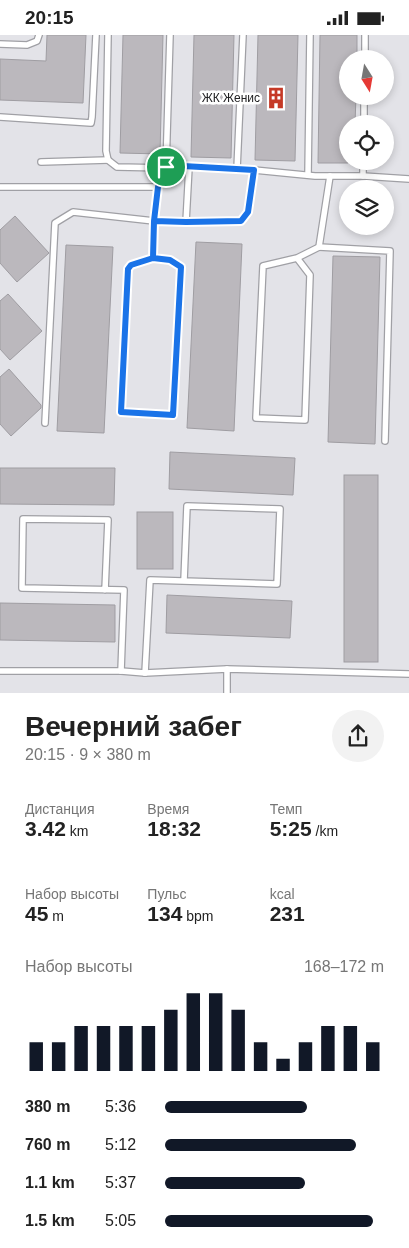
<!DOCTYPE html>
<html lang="ru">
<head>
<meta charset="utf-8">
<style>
	:root { --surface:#fff; --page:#f2f2f2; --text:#222; --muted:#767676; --accent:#111827 }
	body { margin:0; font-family:Helvetica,sans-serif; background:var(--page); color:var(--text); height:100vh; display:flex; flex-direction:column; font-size:19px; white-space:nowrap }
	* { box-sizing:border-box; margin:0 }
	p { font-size:16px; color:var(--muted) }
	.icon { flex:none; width:28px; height:28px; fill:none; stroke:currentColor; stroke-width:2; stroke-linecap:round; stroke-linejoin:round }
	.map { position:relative; height:658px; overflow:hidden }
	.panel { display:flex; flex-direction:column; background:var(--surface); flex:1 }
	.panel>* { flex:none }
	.needle { width:32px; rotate:169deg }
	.controls { position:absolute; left:339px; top:15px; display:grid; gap:10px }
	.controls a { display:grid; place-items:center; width:55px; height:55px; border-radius:50%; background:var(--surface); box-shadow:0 2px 8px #0003; font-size:25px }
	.pin { position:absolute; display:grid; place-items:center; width:42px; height:42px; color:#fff; margin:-21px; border:2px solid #fff; border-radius:50%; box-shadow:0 1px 5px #0007 }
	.round { display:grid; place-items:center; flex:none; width:52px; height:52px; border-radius:26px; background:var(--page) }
	.headline { display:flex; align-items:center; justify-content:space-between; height:85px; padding:0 25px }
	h1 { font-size:28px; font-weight:700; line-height:38px }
	.figures { display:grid; grid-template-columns:repeat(3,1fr); gap:8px; height:85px; padding:5px 25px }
	.figures div { display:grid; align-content:center }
	.figures b { font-size:21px; font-weight:700 }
	.figures small { font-size:14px; font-weight:400 }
	.figures p { font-size:14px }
	.chart { height:140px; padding:10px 25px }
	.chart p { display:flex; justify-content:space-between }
	.chart svg { width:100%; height:90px; margin-top:5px; stroke:var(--accent); stroke-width:6 }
	ul { padding:0 25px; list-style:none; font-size:16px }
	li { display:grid; grid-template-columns:80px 60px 1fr; align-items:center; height:38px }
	li i { height:12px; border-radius:6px; background:var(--accent) }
	.status { display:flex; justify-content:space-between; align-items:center; height:35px; padding:0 25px; background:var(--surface); direction:ltr }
	.status svg { height:14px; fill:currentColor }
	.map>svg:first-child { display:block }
	.building { fill:#bbb8bd; stroke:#9f9da2 }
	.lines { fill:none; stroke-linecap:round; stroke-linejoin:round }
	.lane-casing { stroke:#a0a0a5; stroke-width:8 }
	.lane { stroke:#fff; stroke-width:5.5 }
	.route-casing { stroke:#fff; stroke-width:10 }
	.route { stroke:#1a73e8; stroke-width:6 }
	.labels { text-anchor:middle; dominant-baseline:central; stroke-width:5; stroke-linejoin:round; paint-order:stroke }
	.poi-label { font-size:12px; fill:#212123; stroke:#fff; text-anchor:end }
</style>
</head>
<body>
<div class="status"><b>20:15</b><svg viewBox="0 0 49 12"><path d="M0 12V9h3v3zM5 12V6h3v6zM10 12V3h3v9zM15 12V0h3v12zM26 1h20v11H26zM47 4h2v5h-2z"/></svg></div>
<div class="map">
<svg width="409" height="658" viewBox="0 0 409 658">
	<rect width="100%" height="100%" fill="#e3e3e8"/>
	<g class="building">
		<path d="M47 0H86L83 68 0 65V24L46 26Z"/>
		<path d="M123 0H163L160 119 120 118Z"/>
		<path d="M194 0H234L231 123 191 122Z"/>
		<path d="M258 0H298L295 126 255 125Z"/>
		<path d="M320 0H357V24H348V61H356L355 89H348V128H318Z"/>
		<path d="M15 181 49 218 17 247 0 228V195Z"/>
		<path d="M196 207 242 209 234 396 187 393Z"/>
		<path d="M66 210 113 212 104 398 57 396Z"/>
		<path d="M333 221 380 222 375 409 328 407Z"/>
		<path d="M8 259 42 296 10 325 0 314V266Z"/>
		<path d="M9 334 41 370V373L11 401 0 389V342Z"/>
		<path d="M170 417 295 423 293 460 169 454Z"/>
		<path d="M0 433H115L114 470 0 469Z"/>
		<rect x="344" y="440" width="34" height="187"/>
		<rect x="137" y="477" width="36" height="57"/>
		<path d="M167 560 292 566 290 603 166 598Z"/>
		<path d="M0 568 115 570V607L0 605Z"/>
	</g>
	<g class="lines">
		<g class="lane-casing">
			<g id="lane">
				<path d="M108 0 106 116 108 125 117 132 166 133 183 131 254 135 315 141H363L409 144"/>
				<path d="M0 9 27 10 37 6 39 0"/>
				<path d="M365 24V0"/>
				<path d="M0 82 91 88 92 82 96 0"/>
				<path d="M364 89V61"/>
				<path d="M41 127 108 125"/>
				<path d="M189 132 186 187 241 186 248 177 254 135"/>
				<path d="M237 134 243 0"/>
				<path d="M308 140 310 0"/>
				<path d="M363 141V126"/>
				<path d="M0 152H158"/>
				<path d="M319 212 390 216 385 406"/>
				<path d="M153 223 170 225 181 232 173 380 121 377 128 234 131 230Z"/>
				<path d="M153 223 154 186 158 152 166 133 170 0"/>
				<path d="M297 223 263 231 256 383 305 385 310 240 297 223 319 212 330 141"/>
				<path d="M45 388 55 188 73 177 154 186 186 187"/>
				<path d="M105 555 108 485 23 484 22 553 124 555 121 636"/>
				<path d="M0 636H121L145 638 227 634 409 639"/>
				<path d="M145 638 150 545 277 549 280 474 187 471 184 546"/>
				<path d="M227 658V634"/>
			</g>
		</g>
		<use href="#lane" class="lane"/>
	</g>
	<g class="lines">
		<g class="route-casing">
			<path id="route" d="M166 132 158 152 154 186 153 223 131 230 128 234 121 377 173 380 181 232 170 225 153 223 154 186 186 187 241 186 248 177 254 135 183 131 166 132"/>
		</g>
		<use href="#route" class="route"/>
	</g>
	<defs>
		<g id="building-bare" transform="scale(1.725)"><path d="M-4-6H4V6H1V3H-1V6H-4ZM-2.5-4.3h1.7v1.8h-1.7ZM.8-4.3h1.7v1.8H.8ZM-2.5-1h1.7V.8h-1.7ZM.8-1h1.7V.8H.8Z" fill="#c53926" stroke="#fff" stroke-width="2.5" paint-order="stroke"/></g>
	</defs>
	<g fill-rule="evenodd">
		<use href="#building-bare" x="276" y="63"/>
	</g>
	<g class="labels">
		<g class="poi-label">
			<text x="260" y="63">ЖК Женис</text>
		</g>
	</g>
</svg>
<div class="controls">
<a><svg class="needle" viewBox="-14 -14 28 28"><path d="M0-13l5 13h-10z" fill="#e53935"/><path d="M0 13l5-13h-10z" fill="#767676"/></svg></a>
<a><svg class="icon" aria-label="locate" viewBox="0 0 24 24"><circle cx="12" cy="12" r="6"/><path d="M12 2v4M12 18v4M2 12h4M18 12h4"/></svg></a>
<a><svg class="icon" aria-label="layers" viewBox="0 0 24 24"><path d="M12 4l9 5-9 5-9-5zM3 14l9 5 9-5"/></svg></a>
</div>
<div class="pin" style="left:166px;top:132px;background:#1e9e55"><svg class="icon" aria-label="arrive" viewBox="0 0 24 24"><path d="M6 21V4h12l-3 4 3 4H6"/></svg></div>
</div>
<section class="panel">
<div class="headline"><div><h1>Вечерний забег</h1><p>20:15 · 9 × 380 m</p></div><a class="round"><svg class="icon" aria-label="share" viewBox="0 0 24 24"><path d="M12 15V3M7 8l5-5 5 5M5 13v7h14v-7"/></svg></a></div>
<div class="figures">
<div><p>Дистанция</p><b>3.42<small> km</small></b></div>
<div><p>Время</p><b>18:32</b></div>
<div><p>Темп</p><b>5:25<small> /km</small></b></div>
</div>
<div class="figures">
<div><p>Набор высоты</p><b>45<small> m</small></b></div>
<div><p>Пульс</p><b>134<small> bpm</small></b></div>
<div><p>kcal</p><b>231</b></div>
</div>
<div class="chart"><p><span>Набор высоты</span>168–172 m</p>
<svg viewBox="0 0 160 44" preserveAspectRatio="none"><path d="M5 44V30M15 44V30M25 44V22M35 44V22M45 44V22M55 44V22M65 44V14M75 44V6M85 44V6M95 44V14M105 44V30M115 44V38M125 44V30M135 44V22M145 44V22M155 44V30"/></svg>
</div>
<ul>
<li><b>380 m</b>5:36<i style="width:65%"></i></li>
<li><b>760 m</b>5:12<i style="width:87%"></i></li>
<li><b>1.1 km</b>5:37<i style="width:64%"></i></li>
<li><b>1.5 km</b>5:05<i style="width:95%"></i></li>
</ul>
</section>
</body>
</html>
